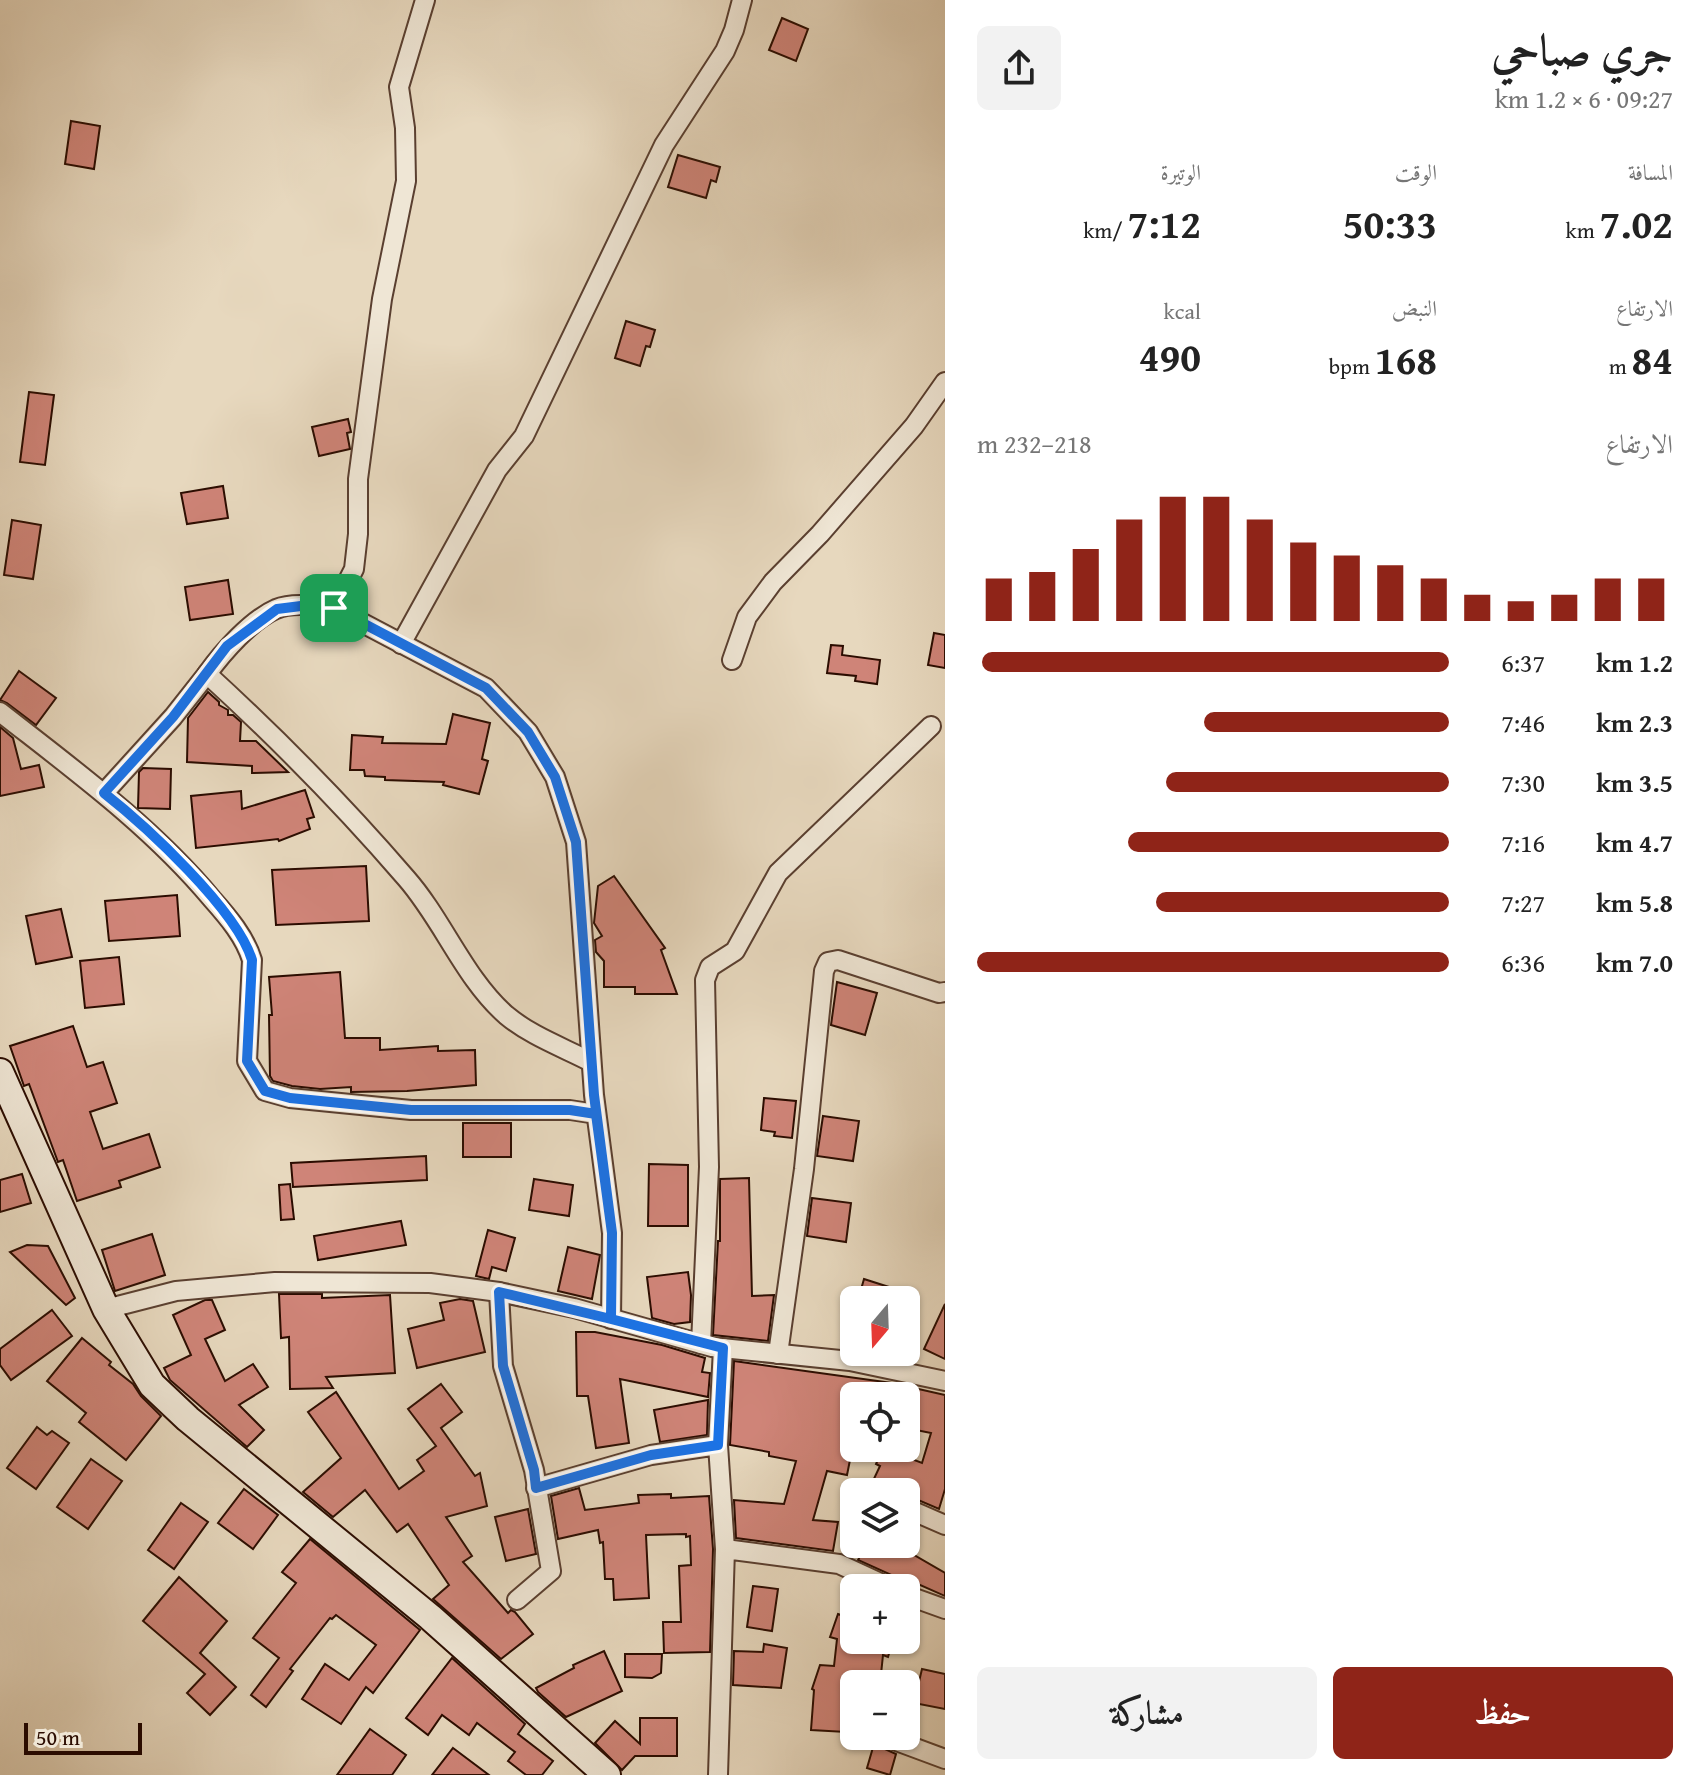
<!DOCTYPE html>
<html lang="ar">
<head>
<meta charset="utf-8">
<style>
	:root { --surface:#fff; --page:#f2f2f2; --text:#222; --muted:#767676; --accent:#8f2418 }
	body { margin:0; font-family:"Gentium Book Plus",Amiri,serif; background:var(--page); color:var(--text); direction:rtl; height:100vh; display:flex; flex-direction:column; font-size:30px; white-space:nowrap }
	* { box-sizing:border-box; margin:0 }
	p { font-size:26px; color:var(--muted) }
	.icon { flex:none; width:44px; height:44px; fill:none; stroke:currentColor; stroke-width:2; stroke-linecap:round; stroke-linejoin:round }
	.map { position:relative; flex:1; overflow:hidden; direction:ltr }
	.side { display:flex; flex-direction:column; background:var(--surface); width:760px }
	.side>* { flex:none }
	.needle { width:52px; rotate:199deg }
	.buttons { position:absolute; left:840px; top:1286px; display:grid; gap:16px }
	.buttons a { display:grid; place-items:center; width:80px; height:80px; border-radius:12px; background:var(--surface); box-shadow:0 2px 6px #0004; font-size:40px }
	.scale { position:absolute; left:24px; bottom:20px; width:118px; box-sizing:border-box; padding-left:8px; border:4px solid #2b0c00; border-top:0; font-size:22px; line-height:28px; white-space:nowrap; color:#2b0c00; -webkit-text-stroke:6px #efe6d5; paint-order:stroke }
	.pin { position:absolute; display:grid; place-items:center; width:68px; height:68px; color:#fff; margin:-34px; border-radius:16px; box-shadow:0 4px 12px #0006 }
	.round { display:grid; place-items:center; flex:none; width:84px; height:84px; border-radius:12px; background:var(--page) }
	.headline { display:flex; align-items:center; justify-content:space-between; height:136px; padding:0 32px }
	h1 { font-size:44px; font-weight:800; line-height:60px }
	.figures { display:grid; grid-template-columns:repeat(3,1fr); gap:12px; height:136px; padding:8px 32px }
	.figures div { display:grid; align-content:center }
	.figures b { font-size:40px; font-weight:800 }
	.figures small { font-size:22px; font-weight:400 }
	.figures p { font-size:22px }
	.chart { height:224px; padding:16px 32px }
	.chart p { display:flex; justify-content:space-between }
	.chart svg { width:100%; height:144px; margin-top:8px; stroke:var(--accent); stroke-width:6 }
	.button { display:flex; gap:16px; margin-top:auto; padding:16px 32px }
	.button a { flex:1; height:92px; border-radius:12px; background:var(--accent); color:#fff; font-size:32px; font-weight:800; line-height:92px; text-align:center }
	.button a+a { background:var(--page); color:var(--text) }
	ul { padding:0 32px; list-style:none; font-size:26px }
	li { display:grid; grid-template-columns:128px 96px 1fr; align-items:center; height:60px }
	li i { height:20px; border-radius:10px; background:var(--accent) }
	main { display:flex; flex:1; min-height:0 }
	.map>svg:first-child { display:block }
	.building { fill:#cf8478; stroke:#2b0c00; stroke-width:2 }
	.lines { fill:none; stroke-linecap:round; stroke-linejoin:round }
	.minor-casing { stroke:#5a3f30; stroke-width:22 }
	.secondary-casing { stroke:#2b0c00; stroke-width:30 }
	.minor { stroke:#efe6d5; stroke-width:18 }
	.secondary { stroke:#efe6d5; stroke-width:26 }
	.route-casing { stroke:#fff; stroke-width:16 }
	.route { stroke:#1a73e8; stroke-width:10 }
</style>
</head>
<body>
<main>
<section class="side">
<div class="headline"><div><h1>جري صباحي</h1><p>09:27 · 6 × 1.2 km</p></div><a class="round"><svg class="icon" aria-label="share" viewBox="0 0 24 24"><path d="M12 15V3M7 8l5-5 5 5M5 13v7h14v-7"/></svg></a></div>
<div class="figures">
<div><p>المسافة</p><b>7.02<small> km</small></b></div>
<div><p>الوقت</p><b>50:33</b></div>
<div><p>الوتيرة</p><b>7:12<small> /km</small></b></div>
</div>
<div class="figures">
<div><p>الارتفاع</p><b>84<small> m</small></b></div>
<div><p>النبض</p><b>168<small> bpm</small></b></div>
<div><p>kcal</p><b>490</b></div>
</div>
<div class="chart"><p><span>الارتفاع</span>218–232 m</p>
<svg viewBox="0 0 160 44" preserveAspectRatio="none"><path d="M5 44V31M15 44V29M25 44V22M35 44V13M45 44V6M55 44V6M65 44V13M75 44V20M85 44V24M95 44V27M105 44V31M115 44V36M125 44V38M135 44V36M145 44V31M155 44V31"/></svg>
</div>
<ul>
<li><b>1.2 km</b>6:37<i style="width:99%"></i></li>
<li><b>2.3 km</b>7:46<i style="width:52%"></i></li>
<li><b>3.5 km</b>7:30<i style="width:60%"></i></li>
<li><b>4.7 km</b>7:16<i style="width:68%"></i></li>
<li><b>5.8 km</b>7:27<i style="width:62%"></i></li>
<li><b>7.0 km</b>6:36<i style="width:100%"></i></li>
</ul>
<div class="button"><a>حفظ</a><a>مشاركة</a></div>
</section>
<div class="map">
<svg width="945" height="1775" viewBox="0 0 945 1775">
	<rect width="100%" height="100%" fill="#e7d8be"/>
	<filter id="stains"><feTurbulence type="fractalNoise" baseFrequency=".0025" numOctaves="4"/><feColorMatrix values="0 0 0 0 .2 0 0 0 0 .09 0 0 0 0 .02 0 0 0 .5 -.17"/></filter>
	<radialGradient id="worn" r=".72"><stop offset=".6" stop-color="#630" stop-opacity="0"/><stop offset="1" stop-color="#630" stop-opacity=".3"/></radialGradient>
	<g class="building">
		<path d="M782 18 808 29 796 61 769 50Z"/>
		<path d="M71 121 100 126 94 169 65 164Z"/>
		<path d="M678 155 720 167 716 182 711 180 706 198 668 187Z"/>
		<path d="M626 321 655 330 650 347 646 346 640 366 615 358Z"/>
		<path d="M29 392 54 395 45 465 20 462Z"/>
		<path d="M348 419 351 432 347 433 350 449 319 456 312 427Z"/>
		<path d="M223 486 228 518 187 524 181 493Z"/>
		<path d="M12 520 41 525 33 579 4 575Z"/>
		<path d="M228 580 233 614 190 620 185 587Z"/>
		<path d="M934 633 945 635V668L928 665Z"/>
		<path d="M831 645 843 646 842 655 880 660 877 684 855 681 856 676 827 673Z"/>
		<path d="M19 671 56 698 36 725 7 703 0 700Z"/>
		<path d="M208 692 219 702V705L228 710V715H233L241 722 240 741H256L288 772 252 773V766L187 762 188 718Z"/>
		<path d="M453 714 490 723 482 759 488 761 479 794 443 785 444 782 385 780V777L365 776 364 770H350L352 735 383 737 382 743 446 744Z"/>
		<path d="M0 727 13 738 21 769 39 765 44 787 0 796Z"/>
		<path d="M143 768 171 769 170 809 138 808 139 772Z"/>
		<path d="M305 790 314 817 307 819 310 829 279 841 278 839 196 848 191 796 241 791 242 809Z"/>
		<path d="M366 866 369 921 276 925 272 870Z"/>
		<path d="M614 876 665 948 661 950 677 994H635V987H604V961L596 952 595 940 602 936 594 923 598 886Z"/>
		<path d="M177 895 180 936 109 941 105 901Z"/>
		<path d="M61 909 72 957 36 964 26 916Z"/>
		<path d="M119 957 124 1004 85 1008 80 961Z"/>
		<path d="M340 972 345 1038H380V1050L438 1046V1051L475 1050 476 1085 407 1091 351 1092V1087L320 1089 292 1086 273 1081 270 1076 269 1015H272L269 977Z"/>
		<path d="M837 982 877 993 865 1035 831 1025Z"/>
		<path d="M73 1026 87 1067 103 1062 117 1103 90 1112 103 1149 149 1134 160 1167 119 1181 121 1187 77 1201 63 1160 58 1162 29 1084 24 1086 10 1046Z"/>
		<path d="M764 1098 796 1101 792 1138 774 1136 775 1132 761 1130Z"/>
		<path d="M823 1116 859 1121 853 1161 817 1156Z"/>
		<rect x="463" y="1123" width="48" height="34"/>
		<path d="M426 1156 427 1180 293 1187 291 1163Z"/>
		<path d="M649 1164 688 1165V1226H648Z"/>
		<path d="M22 1174 31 1203 0 1212V1180Z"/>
		<path d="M749 1178 752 1296 774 1295 768 1341 713 1335 718 1241H720V1179Z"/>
		<path d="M534 1179 573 1185 569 1216 529 1210Z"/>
		<path d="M290 1184 294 1219 281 1220 279 1185Z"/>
		<path d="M812 1198 851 1203 846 1242 807 1236Z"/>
		<path d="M401 1221 406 1245 318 1260 314 1236Z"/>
		<path d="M488 1230 515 1238 506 1271 492 1267 489 1279 476 1276Z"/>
		<path d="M152 1234 165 1275 115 1291 102 1250Z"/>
		<path d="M27 1245 48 1246 75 1298 66 1305 10 1252Z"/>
		<path d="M568 1247 600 1255 592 1299 558 1291Z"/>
		<path d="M688 1272 691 1295 690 1322 674 1324 652 1318 647 1277Z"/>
		<path d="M864 1279 892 1288 888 1300H858Z"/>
		<path d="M279 1294H322V1298L390 1295 395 1373 326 1377 333 1388 290 1389 289 1337 281 1338Z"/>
		<path d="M460 1299 473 1301 485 1352 417 1368 408 1329 444 1320 440 1303Z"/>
		<path d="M205 1300H212L225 1330 205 1339 225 1381 253 1364 268 1387 239 1405 264 1430 247 1447 170 1380 164 1368 191 1355 173 1315Z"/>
		<path d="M945 1304V1359L924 1349Z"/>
		<path d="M52 1310 72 1336 11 1380 0 1365V1349Z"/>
		<path d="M576 1332H595L662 1345 705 1358 702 1372 710 1373 708 1397 620 1379 629 1443 596 1448 588 1396H577Z"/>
		<path d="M82 1338 111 1362 109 1365 133 1384 141 1396 161 1416 126 1460 79 1422 86 1413 47 1381Z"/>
		<path d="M734 1361 892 1383 945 1395V1489L939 1509 911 1497 913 1492H892L872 1483 880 1466 876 1464 883 1448 922 1463 931 1433 906 1428V1396H854V1440L847 1475 827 1471 813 1520 838 1522 833 1551 736 1538 734 1500 784 1504 796 1461 769 1456V1452L730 1445Z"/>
		<path d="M441 1384 462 1412 441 1428 475 1476 480 1473 487 1506 446 1517 472 1556 463 1562 508 1613 511 1610 515 1612 533 1634 501 1659 433 1599 449 1585 408 1524 397 1532 365 1490 333 1517 303 1492 341 1458 308 1412 336 1392 399 1489 424 1471 417 1460 436 1446 408 1409Z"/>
		<path d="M708 1400 707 1435 660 1442 654 1410Z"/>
		<path d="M37 1427 47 1435 52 1431 69 1443 36 1489 7 1468Z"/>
		<path d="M91 1459 122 1481 88 1529 57 1507Z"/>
		<path d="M579 1488 585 1510 639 1503 638 1495 671 1494V1498L709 1496 713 1549 710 1652 664 1653 663 1622H681L679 1566 691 1565 690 1536 686 1537V1534L646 1535 649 1598 614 1600 613 1579H605L603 1542 600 1543 598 1530 558 1539 551 1496Z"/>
		<path d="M244 1489 278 1515 253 1549 218 1523Z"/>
		<path d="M181 1503 208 1522 174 1569 148 1550Z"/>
		<path d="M528 1509 536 1554 506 1561 495 1517Z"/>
		<path d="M310 1539 420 1630 373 1693 366 1687 341 1724 302 1699 325 1664 349 1680 376 1645 336 1615 332 1619 330 1618 290 1669 293 1671 266 1707 251 1695 279 1658 253 1638 296 1583 282 1572Z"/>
		<path d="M867 1544H895L945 1573V1596L918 1584 917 1586 902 1584 896 1577 858 1560Z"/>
		<path d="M179 1577 227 1621 200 1653 236 1687 210 1715 187 1693 205 1674 143 1621Z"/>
		<path d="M753 1586 778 1589 772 1631 747 1627Z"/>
		<path d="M838 1614 854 1620V1640H893L888 1657 883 1655 880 1684H854V1691H850L846 1732 811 1730 814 1690 812 1689 820 1665 834 1666 837 1639 830 1637Z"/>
		<path d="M764 1644 787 1648 781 1688 733 1685 734 1651 763 1652Z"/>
		<path d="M604 1651 622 1691 566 1717 538 1692 536 1688 574 1668 573 1665Z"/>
		<path d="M625 1654H662L661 1673 652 1678 625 1677Z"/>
		<path d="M452 1658 525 1724 518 1734 553 1761 542 1775H526L508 1761 515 1752 477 1723 469 1735 442 1715 428 1735 406 1718Z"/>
		<path d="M922 1669 945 1674V1709L914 1703Z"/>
		<path d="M640 1718H677V1756H635L622 1770 595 1743 615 1721 640 1744Z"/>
		<path d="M370 1729 406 1755 392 1775H337Z"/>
		<path d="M874 1744 896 1754 890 1775 867 1768Z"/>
		<path d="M453 1748 489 1775H432Z"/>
	</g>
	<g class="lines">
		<g class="minor-casing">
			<g id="minor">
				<path d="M334 608 354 569 358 534V479L382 299 406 181 405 128 399 87 425 0"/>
				<path d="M401 644 497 470 524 436 664 145 725 51 734 30 742 0"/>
				<path d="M732 660 747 617 773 582 820 534 914 426 945 382"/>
				<path d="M207 674C223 652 251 620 276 609 293 602 316 606 334 608L486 688 528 732 555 777 576 842 594 1095 612 1233 611 1319"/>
				<path d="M0 712C74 770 151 826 212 899 228 917 245 937 252 960L247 1061 265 1091 290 1098 411 1110H570L596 1114"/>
				<path d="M104 793 173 717 207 674C277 738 344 806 406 878 443 920 464 978 506 1015 531 1036 562 1047 591 1062"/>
				<path d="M499 1292 503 1366 534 1470 551 1571 517 1600"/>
				<path d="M106 1309 176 1291 275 1282 430 1283 499 1292 574 1308 712 1347 850 1361 945 1381"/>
				<path d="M701 1344 709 1167 705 980 710 967 735 951 778 873 931 726"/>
				<path d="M778 1354 804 1169 824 971 828 962 838 960 939 993 945 992"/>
				<path d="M718 1445 723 1348"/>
				<path d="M536 1488 651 1455 718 1445 725 1549"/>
				<path d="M906 1508 945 1525"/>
				<path d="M906 1595 945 1609"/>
				<path d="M883 1736 945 1759"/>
				<path d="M718 1775 725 1549 839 1564 891 1588"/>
			</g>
		</g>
		<g class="secondary-casing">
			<path id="secondary" d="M0 1072 106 1309 152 1385 188 1419 430 1617 607 1775"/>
		</g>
		<use href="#minor" class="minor"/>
		<use href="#secondary" class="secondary"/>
	</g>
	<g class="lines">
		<g class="route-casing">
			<path id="route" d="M334 608 486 688 528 732 555 777 576 842 594 1095 612 1233 611 1319 499 1292 503 1366 534 1470 536 1488 651 1455 718 1445 723 1348 611 1319 612 1233 596 1114 570 1110H411L290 1098 265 1091 247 1061 252 960C237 910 146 826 104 793L173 717 227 646 277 609 309 605 334 608"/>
		</g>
		<use href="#route" class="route"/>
	</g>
	<rect width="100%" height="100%" filter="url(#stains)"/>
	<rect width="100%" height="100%" fill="url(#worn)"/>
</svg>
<div class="buttons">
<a><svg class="needle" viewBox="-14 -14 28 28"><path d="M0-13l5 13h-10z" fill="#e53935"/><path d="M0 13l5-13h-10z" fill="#767676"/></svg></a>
<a><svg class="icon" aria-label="locate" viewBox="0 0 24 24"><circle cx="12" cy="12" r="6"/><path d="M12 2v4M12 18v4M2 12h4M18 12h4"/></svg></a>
<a><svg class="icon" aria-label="layers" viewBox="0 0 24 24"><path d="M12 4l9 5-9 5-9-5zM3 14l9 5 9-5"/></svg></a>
<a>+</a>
<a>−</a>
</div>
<div class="scale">50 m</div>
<div class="pin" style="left:334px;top:608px;background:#1e9e55"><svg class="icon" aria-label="arrive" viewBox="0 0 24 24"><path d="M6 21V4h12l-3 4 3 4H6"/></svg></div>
</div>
</main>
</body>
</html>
